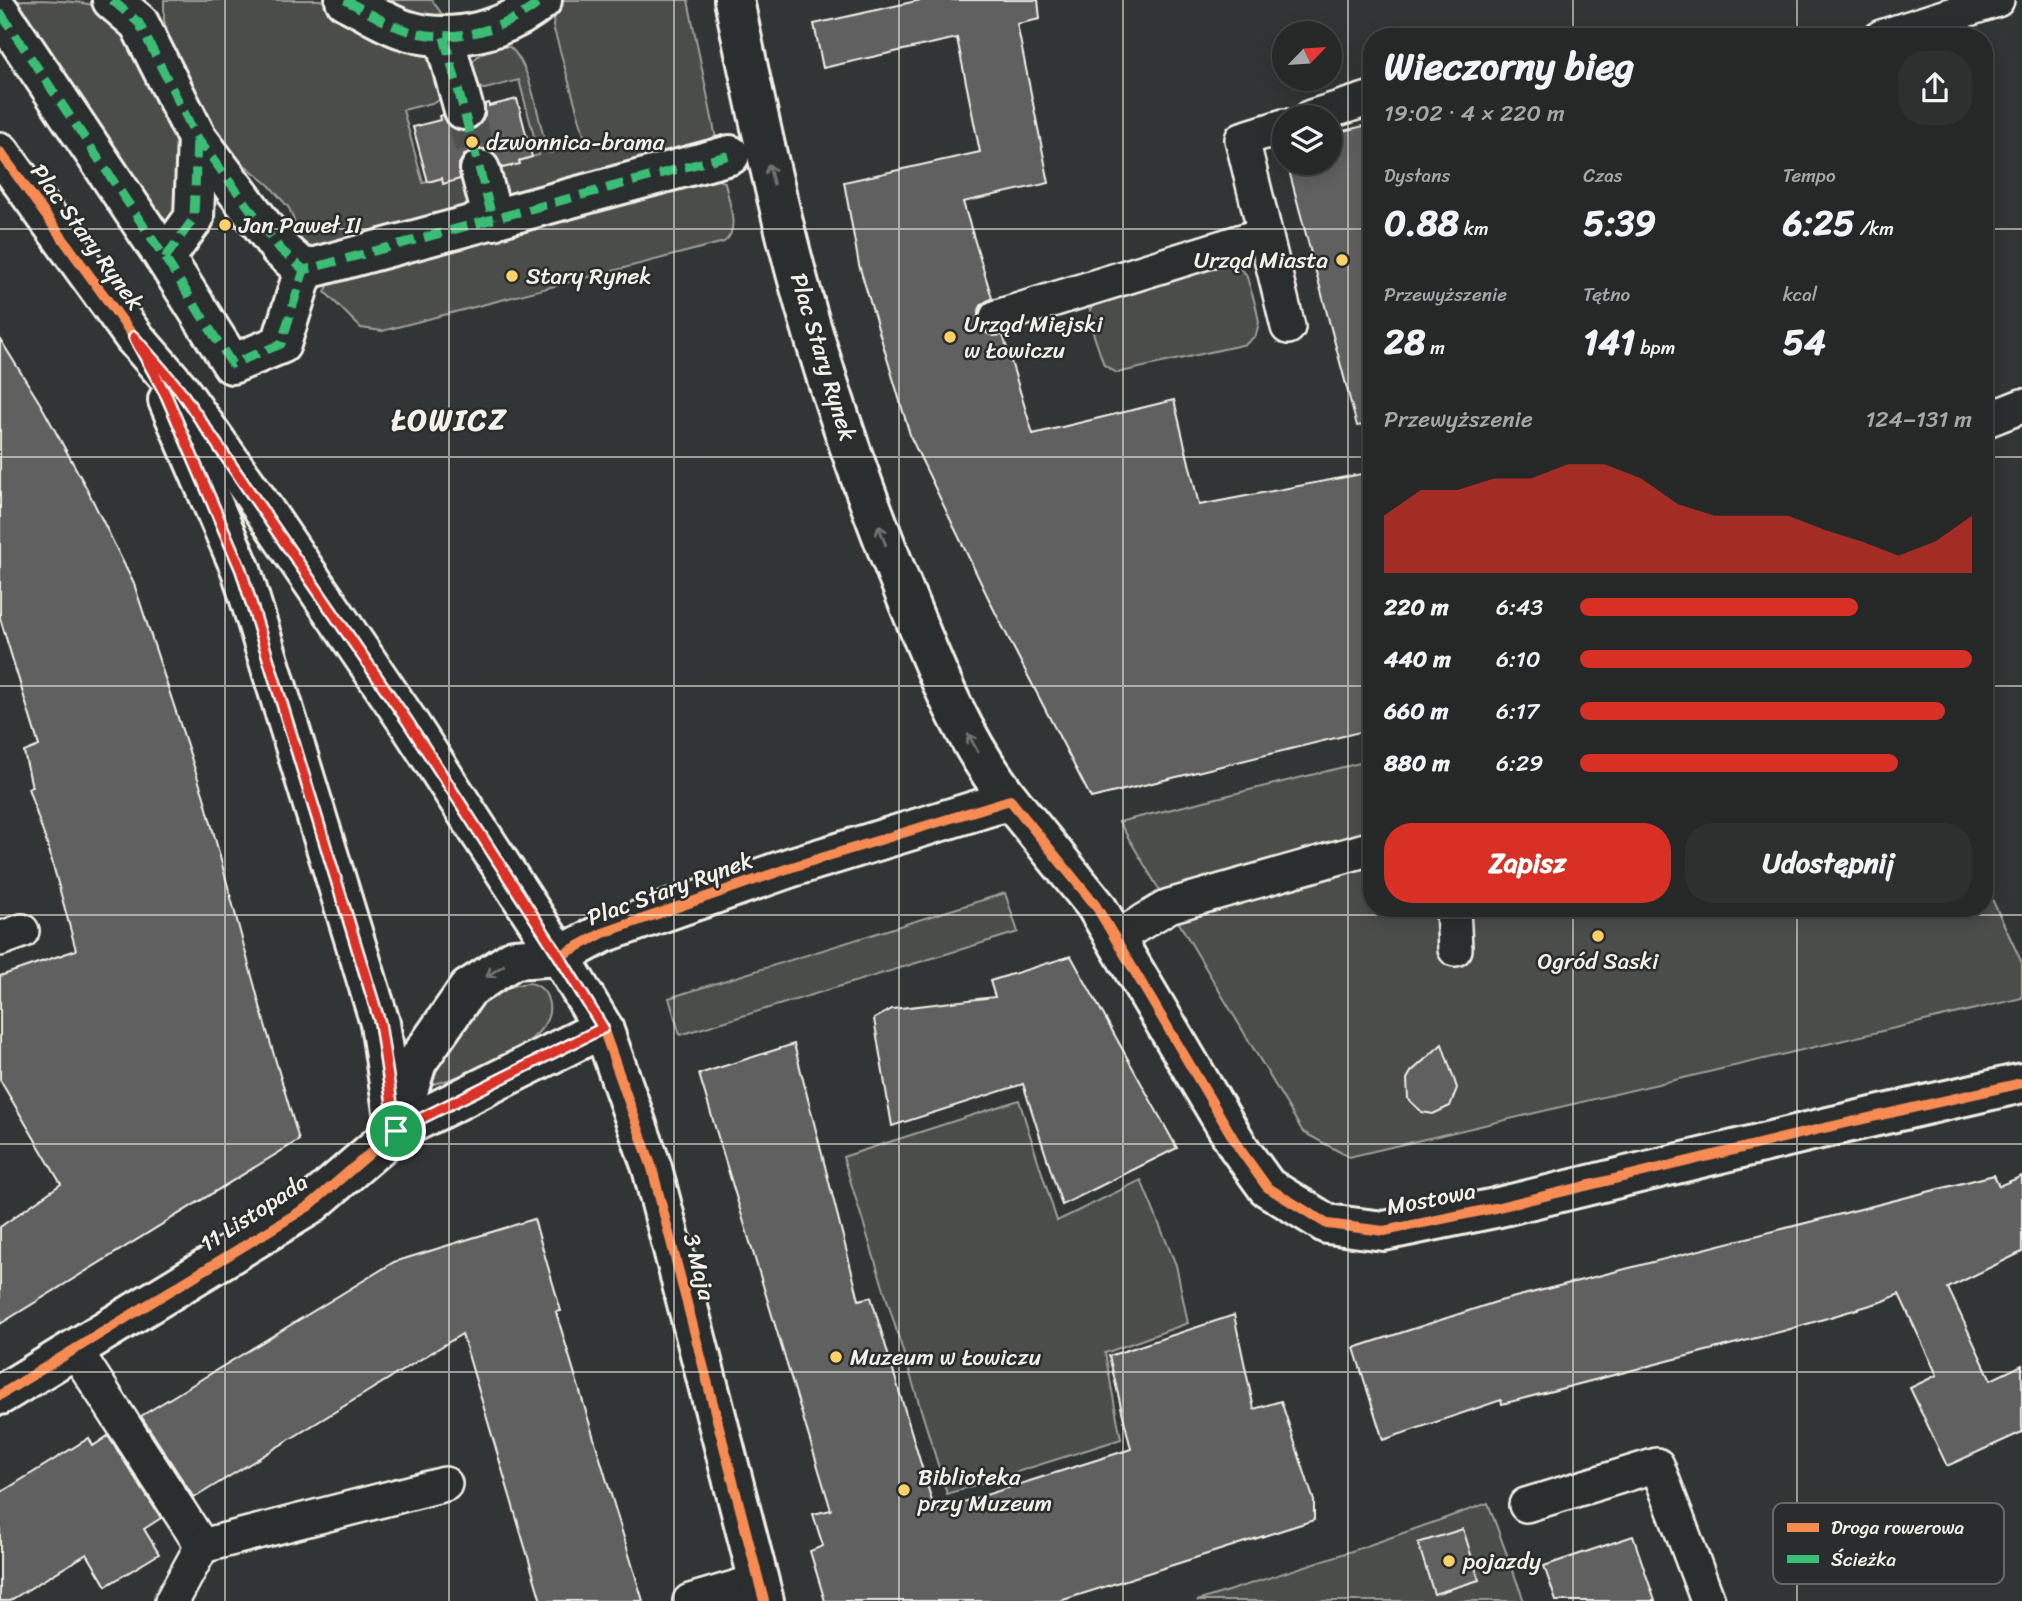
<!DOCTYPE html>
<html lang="pl">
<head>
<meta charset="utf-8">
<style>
	:root { --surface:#262828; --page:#2e3030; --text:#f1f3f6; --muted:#a4a6a8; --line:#424445; --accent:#d93025 }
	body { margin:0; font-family:Sriracha,sans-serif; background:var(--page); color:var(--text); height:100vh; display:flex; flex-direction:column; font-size:26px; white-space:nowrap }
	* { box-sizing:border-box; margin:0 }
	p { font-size:23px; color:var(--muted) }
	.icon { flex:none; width:38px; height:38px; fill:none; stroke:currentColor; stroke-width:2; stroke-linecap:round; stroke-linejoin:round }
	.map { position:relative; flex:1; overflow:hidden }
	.panel { position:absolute; left:1363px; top:28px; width:630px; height:889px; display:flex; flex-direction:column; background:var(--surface); border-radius:28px; box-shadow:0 4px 18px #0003,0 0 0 2px var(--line) }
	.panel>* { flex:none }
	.needle { width:46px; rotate:65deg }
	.fabs { position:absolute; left:1272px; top:21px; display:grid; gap:14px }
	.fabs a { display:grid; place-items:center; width:70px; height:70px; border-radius:50%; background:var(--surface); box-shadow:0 4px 18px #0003,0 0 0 2px var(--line); font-size:35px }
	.pin { position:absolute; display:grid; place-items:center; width:60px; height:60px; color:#fff; margin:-30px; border:4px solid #fff; border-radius:50%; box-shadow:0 2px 7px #0007 }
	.round { display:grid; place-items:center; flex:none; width:74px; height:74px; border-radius:28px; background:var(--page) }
	.overview { display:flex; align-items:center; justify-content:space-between; height:119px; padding:0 21px }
	h1 { font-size:38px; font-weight:700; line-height:52px }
	.stats { display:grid; grid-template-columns:repeat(3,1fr); gap:10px; height:119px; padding:7px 21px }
	.stats div { display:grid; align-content:center }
	.stats b { font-size:35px; font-weight:700 }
	.stats small { font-size:19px; font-weight:400 }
	.stats p { font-size:19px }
	.chart { height:196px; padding:14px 21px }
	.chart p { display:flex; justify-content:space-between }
	.chart svg { width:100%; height:126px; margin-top:7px; fill:var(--accent); opacity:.7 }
	.cta { display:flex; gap:14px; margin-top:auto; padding:14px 21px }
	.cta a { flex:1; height:80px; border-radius:28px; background:var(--accent); color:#fff; font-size:28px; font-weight:700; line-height:80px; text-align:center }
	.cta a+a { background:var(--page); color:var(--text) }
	ul { padding:0 21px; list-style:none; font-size:23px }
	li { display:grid; grid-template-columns:112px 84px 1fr; align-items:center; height:52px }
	li i { height:18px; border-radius:9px; background:var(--accent) }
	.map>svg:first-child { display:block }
	.green { fill:#4b4d4c; stroke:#a09f9a; stroke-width:2 }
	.building { fill:#5f605f; stroke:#f4f1e8; stroke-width:2 }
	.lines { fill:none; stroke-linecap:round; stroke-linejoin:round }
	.pedestrian-tunnel { stroke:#4f5150; stroke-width:38; stroke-dasharray:38 19; stroke-linecap:butt }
	.service-casing { stroke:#f4f1e8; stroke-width:38 }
	.pedestrian-casing { stroke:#f4f1e8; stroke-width:44 }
	.minor-casing { stroke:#f4f1e8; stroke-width:44 }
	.tertiary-casing { stroke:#f4f1e8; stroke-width:44 }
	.service { stroke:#2a2d2e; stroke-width:33 }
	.pedestrian { stroke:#2a2d2e; stroke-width:38 }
	.minor { stroke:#2a2d2e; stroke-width:38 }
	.tertiary { stroke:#2a2d2e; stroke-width:38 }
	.quiet { stroke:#3abd76; stroke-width:9; stroke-dasharray:18 9; stroke-linecap:butt }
	.cycleway-casing { stroke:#2a2d2e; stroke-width:15 }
	.cycleway { stroke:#f68b52; stroke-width:10 }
	.oneway { stroke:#71726f }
	.route-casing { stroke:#fff; stroke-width:14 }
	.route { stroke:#d93025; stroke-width:9 }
	.grid { fill:none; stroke:#f4f1e8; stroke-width:2; stroke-opacity:0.55 }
	.poi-dot { fill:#ffd166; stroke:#2a2d2e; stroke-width:2.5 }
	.labels { text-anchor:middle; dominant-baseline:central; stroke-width:5; stroke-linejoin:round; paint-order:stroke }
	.poi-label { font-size:23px; fill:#f4f1e8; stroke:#2a2d2e; text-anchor:start }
	.street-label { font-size:23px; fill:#f4f1e8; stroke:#2a2d2e }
	.district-label { font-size:30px; font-weight:bold; letter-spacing:2px; fill:#f4f1e8; stroke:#2a2d2e }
	.key { fill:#2a2d2e; stroke:#676866; stroke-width:2 }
	.key-label { font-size:19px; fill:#f4f1e8 }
</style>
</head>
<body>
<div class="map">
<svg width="2022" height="1601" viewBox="0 0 2022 1601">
	<rect width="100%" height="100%" fill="#323535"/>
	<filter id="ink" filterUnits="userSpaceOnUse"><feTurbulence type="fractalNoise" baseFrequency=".0143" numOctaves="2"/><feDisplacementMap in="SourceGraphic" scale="14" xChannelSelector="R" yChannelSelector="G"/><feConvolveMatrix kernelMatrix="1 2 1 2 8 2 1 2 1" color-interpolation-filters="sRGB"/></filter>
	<g filter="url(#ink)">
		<g class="green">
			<path d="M23 0C44 0 73 0 92 5 125 22 176 124 179 161 180 173 179 205 175 215 171 223 165 230 160 237L7 5Z"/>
			<path d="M164 0H320L350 18 413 46 425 55 434 65 443 97 436 102 403 110 423 183 539 155 519 80 485 89 478 88 469 68C477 51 492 46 510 47 534 69 537 123 549 153L586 142 553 26 556 7 562 0H688L716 138 712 145 320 250 304 246 289 208 269 185 223 147 179 72 164 20Z"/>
			<path d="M369 0H432L446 20 445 24Z"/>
			<path d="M714 179 725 182C728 200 741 231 724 242L382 331 361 328 325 292 330 282Z"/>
			<path d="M1224 264 1238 267 1246 274 1256 307 1259 322 1256 335 1246 344 1117 373 1104 365 1091 327 1089 314 1091 307 1100 300Z"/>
			<path d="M1372 760V908H1984L1985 884 2022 963V998L1349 1157 1303 1132 1119 822Z"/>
			<path d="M1005 893 1018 932 680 1035 669 998Z"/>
			<path d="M529 983C538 984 546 991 548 1000 562 1045 457 1078 427 1086 451 1044 475 988 529 983Z"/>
			<path d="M1019 1100 1057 1221 1141 1180 1176 1265 1188 1323 1105 1353 1121 1439 947 1494 843 1157Z"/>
			<path d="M1488 1503 1524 1601H1197L1358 1549Z"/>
		</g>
		<g class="building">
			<path d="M921 0H1038L1040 19 1017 24 1049 183 963 202 992 298 982 304 978 312V322L984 332 993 336 1003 335 1033 434 1174 400 1199 505 1372 472V729L1091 798 996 614 911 438 859 265 844 182 980 152 957 38 823 68 814 24Z"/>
			<path d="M517 99 532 157 519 161 520 164 502 168 495 154 485 149H475L465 154 459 164 460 179 443 184 442 178 428 182 413 127 440 120 439 116 443 115 449 126 459 131H469L480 125 485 115V104L489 103V106Z"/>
			<path d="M1372 124V424L1357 426 1287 163H1330V134Z"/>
			<path d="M0 339 41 405 86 487 134 584 204 797 264 1021 299 1140 0 1324V1227L61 1184 0 1080V976L76 950 49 850 28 788 32 787 24 752 39 746 0 618Z"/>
			<path d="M1071 956 1177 1148 1062 1205 1023 1084 892 1126 874 1019 892 1009 995 997 990 981Z"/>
			<path d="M794 1044 859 1300 871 1297 935 1511 1131 1449 1109 1356 1234 1315 1254 1409 1281 1401 1314 1501V1520L1060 1601H825L810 1551 823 1546 813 1514 831 1510 699 1074Z"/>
			<path d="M1442 1044 1457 1088 1450 1106 1433 1114 1422 1112 1408 1099 1407 1079 1411 1072Z"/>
			<path d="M1994 1175 1999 1186 2022 1176V1252L1948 1288 1991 1380 2022 1365V1432L1947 1466 1910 1388 1937 1375 1899 1294 1884 1301 1787 1330 1502 1404 1501 1400 1383 1440 1354 1348 1496 1302Z"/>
			<path d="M534 1219 561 1311 556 1312 643 1601H541L462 1334 194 1498 141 1416 394 1262Z"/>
			<path d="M108 1436 161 1518 144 1529 159 1554 106 1586 87 1554 9 1601H0V1493L89 1438 93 1446Z"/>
			<path d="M1463 1529 1479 1580 1434 1594 1418 1543Z"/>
			<path d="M1633 1536 1655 1601H1556L1544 1566Z"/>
		</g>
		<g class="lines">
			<path class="pedestrian-tunnel" d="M464 110 480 170"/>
			<g class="service-casing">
				<g id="service">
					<path d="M1881 37 1997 0"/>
					<path d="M1311 117 1372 98"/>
					<path d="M1284 126 1242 139 1288 327"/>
					<path d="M997 317 1265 234"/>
					<path d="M1984 421 2022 406"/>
					<path d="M1453 908 1455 949"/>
					<path d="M1116 938 1169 906 1372 848"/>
					<path d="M0 939 22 931"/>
					<path d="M74 1348 202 1546"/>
					<path d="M1526 1505 1657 1465 1708 1601"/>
					<path d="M172 1601 202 1546 445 1484"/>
					<path d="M690 1601 758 1581"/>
				</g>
			</g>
			<g class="pedestrian-casing">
				<g id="pedestrian">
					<path d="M112 0 139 23 197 138 280 249 304 270 730 155"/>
					<path d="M345 0C365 10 387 25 409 31 452 44 508 30 542 0"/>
					<path d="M0 12 165 258 232 364 281 344 304 270"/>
					<path d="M444 37 464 110"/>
					<path d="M480 170 493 220"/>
					<path d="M165 258 194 218 197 138"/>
				</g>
			</g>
			<g class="minor-casing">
				<g id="minor">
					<path d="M734 0C750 79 767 159 787 238 817 358 858 478 905 594 934 666 962 739 1010 800"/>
					<path d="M0 152 134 337 179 389 251 491 408 722 560 956"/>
					<path d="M168 400 241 570 380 1023 396 1131"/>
					<path d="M603 1028 652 1168 764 1601"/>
				</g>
			</g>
			<g class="tertiary-casing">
				<g id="tertiary">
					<path d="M396 1131 417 1062 468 989 514 959 560 956 603 933 792 867 1010 800 1096 906 1239 1148 1267 1187 1327 1224 1384 1231 1495 1208 1820 1129 2022 1083"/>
					<path d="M0 1395 309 1206 396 1131 603 1028 560 956"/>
				</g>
			</g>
			<use href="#service" class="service"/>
			<use href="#pedestrian" class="pedestrian"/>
			<use href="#minor" class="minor"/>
			<use href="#tertiary" class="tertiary"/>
			<g class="quiet">
				<path d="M112 0 139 23 197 138 280 249 304 270 730 155"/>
				<path d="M345 0C365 10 387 25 409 31 452 44 508 30 542 0"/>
				<path d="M0 12 165 258 232 364 281 344 304 270"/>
				<path d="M444 37 493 220"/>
				<path d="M165 258 194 218 197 138"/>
			</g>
			<g class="cycleway-casing">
				<g id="cycleway">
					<path d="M0 152 134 337 179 389 251 491 408 722 560 956 603 1028 652 1168 764 1601"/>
					<path d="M560 956 603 933 792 867 1010 800 1096 906 1239 1148 1267 1187 1327 1224 1384 1231 1495 1208 1820 1129 2022 1083"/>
					<path d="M0 1395 309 1206 396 1131 603 1028"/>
				</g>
			</g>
			<use href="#cycleway" class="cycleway"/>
		</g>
		<defs><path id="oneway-shaft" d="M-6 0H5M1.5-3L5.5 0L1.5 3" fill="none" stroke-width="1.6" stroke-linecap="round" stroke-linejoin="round" transform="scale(1.75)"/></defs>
		<g class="oneway">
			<use href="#oneway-shaft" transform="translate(771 174) rotate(-104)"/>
			<use href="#oneway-shaft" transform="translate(882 535) rotate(-110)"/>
			<use href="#oneway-shaft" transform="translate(973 743) rotate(-118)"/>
			<use href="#oneway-shaft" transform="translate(495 971) rotate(147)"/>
		</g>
	</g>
	<g class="lines" filter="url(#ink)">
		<g class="route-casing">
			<path id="route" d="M134 337 179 389 408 722 559 956 603 1028 396 1131 380 1023 241 570 166 395Z"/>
		</g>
		<use href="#route" class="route"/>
	</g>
	<path class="grid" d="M225 0V1601M449 0V1601M674 0V1601M899 0V1601M1123 0V1601M1348 0V1601M1573 0V37M1797 0V37M0 229H1372M1984 229H2022M0 457H1372M1984 457H2022M0 686H1372M1984 686H2022M1573 908V1601M1797 908V1601M0 915H2022M0 1144H2022M0 1372H2022"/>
	<g class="poi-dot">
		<circle cx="472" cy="142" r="7"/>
		<circle cx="225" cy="225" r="7"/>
		<circle cx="1342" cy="260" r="7"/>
		<circle cx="512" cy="276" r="7"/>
		<circle cx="950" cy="337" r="7"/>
		<circle cx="1598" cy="936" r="7"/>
		<circle cx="836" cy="1357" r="7"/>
		<circle cx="904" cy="1490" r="7"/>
		<circle cx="1449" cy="1561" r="7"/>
	</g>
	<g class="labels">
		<g class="poi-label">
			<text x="486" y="142">dzwonnica-brama</text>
			<text x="239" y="225">Jan Paweł II</text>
			<text x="1328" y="260" text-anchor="end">Urząd Miasta</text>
			<text x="526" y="276">Stary Rynek</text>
			<text x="964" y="324">Urząd Miejski<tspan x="964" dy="26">w Łowiczu</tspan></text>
			<text x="1598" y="961" text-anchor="middle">Ogród Saski</text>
			<text x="850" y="1357">Muzeum w Łowiczu</text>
			<text x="918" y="1477">Biblioteka<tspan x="918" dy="26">przy Muzeum</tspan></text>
			<text x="1463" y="1561">pojazdy</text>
		</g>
		<g class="street-label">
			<text transform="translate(87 237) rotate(54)">Plac Stary Rynek</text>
			<text transform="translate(823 357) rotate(73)">Plac Stary Rynek</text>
			<text transform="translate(670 889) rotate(-20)">Plac Stary Rynek</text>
			<text transform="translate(1431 1199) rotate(-11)">Mostowa</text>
			<text transform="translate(254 1213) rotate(-33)">11 Listopada</text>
			<text transform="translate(699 1267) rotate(76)">3 Maja</text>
		</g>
		<g class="district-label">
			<text x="450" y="420">ŁOWICZ</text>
		</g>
	</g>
	<rect x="1773" y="1503" width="231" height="81" rx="10" class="key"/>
	<rect x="1787" y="1523" width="32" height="9" fill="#f68b52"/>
	<rect x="1787" y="1555" width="32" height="8" fill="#3abd76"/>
	<g class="key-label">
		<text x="1831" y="1534">Droga rowerowa</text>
		<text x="1831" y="1566">Ścieżka</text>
	</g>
</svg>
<div class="fabs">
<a><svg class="needle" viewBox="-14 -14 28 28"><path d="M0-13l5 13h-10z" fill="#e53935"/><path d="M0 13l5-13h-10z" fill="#a4a6a8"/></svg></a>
<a><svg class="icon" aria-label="layers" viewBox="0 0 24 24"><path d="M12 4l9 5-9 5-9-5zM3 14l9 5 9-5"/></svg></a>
</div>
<div class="pin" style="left:396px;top:1131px;background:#1e9e55"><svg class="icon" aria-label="arrive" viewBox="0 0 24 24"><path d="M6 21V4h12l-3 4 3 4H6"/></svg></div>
<section class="panel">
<div class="overview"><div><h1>Wieczorny bieg</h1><p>19:02 · 4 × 220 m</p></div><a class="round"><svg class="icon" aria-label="share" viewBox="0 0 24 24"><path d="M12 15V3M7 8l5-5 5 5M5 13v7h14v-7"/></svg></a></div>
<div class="stats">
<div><p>Dystans</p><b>0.88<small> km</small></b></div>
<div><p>Czas</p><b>5:39</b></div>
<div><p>Tempo</p><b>6:25<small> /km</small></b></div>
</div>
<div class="stats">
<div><p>Przewyższenie</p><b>28<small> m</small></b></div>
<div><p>Tętno</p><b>141<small> bpm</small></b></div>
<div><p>kcal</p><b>54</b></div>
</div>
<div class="chart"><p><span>Przewyższenie</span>124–131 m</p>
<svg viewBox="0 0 160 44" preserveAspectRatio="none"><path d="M0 44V24L10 15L20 15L30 11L40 11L50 6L60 6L70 11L80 20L90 24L100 24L110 24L120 29L130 33L140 38L150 33L160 24V44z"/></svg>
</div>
<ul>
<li><b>220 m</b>6:43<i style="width:71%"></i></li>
<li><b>440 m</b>6:10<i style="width:100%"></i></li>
<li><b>660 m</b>6:17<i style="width:93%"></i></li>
<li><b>880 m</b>6:29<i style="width:81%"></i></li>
</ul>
<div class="cta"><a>Zapisz</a><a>Udostępnij</a></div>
</section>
</div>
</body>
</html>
